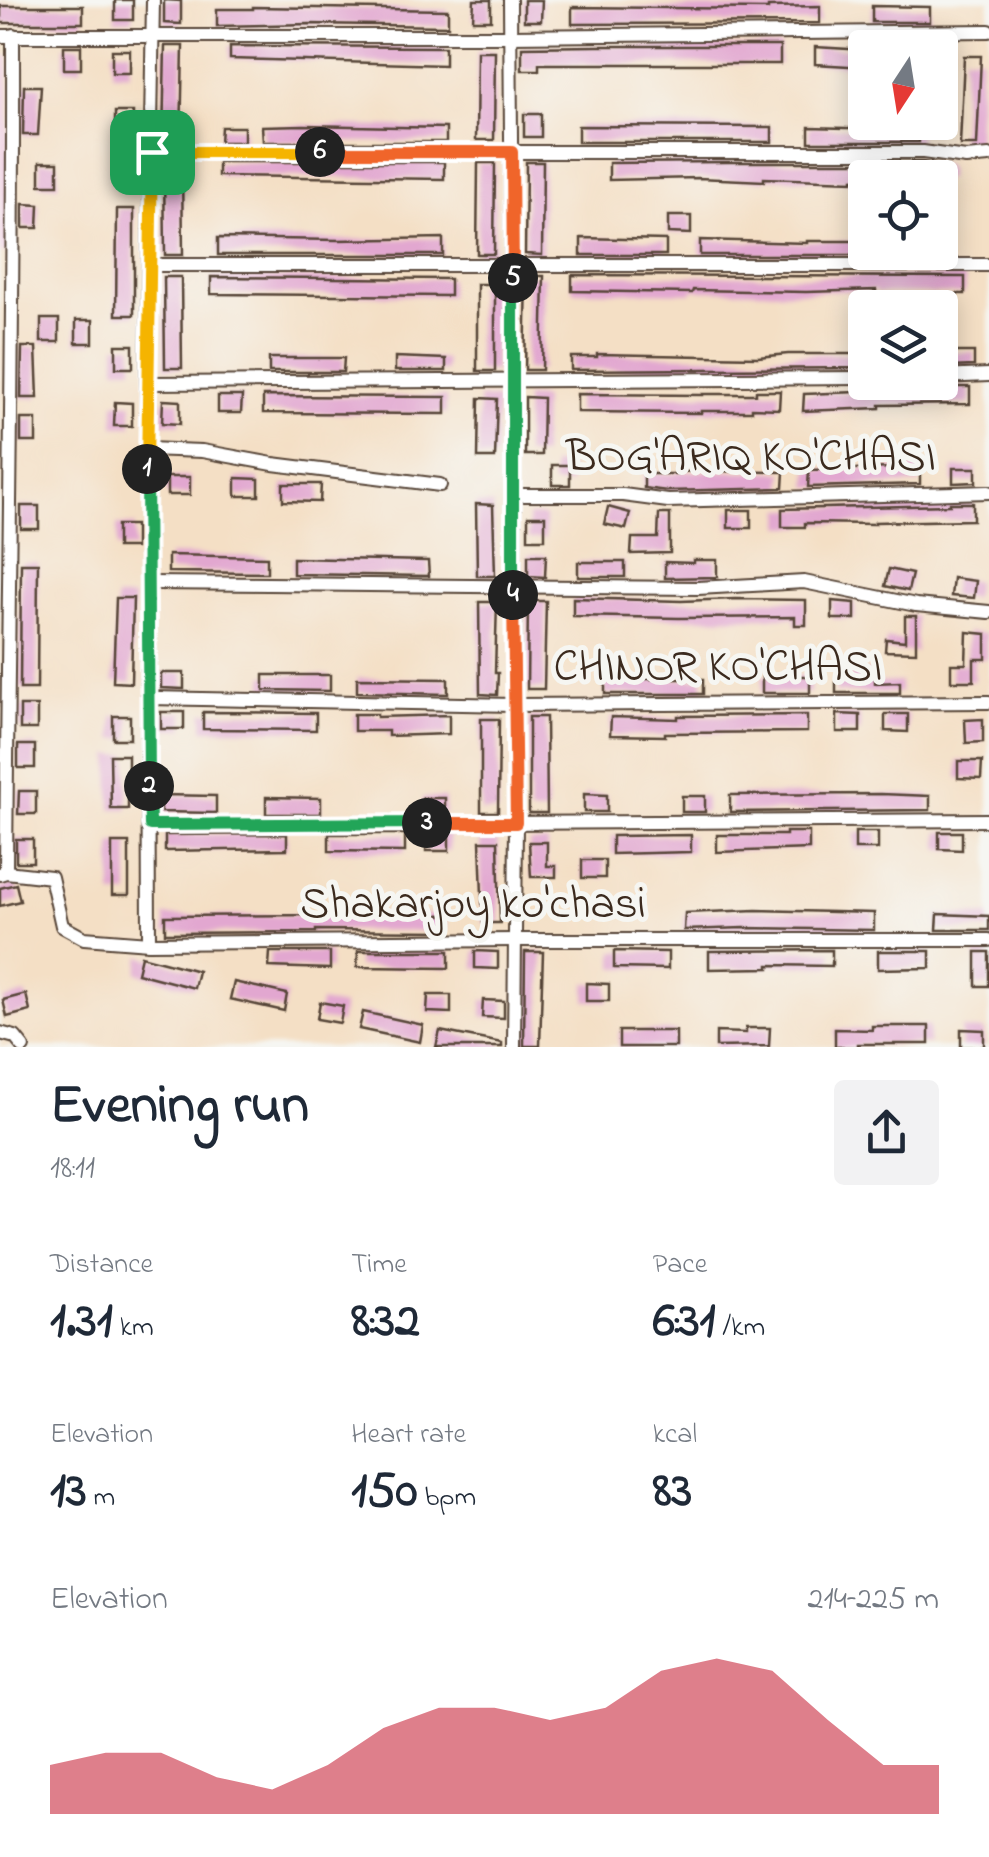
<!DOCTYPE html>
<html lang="en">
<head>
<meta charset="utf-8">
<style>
	:root { --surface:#fff; --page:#f2f2f3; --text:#1f2937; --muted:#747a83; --accent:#d1495b }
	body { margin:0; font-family:"Indie Flower",sans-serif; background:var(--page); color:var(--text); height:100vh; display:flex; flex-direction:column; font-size:38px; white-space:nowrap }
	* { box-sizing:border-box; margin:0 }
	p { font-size:32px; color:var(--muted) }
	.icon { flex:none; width:55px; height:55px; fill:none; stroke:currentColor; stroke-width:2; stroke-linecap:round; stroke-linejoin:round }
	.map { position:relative; height:1047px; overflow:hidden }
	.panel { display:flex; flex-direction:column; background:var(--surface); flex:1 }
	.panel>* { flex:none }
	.needle { width:65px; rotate:192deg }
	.controls { position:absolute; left:848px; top:30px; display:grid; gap:20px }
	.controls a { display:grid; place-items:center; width:110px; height:110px; border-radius:10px; background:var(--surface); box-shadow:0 5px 25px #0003; font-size:50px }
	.pin { position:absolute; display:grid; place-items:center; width:85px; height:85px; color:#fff; margin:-42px; border-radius:20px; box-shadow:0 5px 15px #0006 }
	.km { position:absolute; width:50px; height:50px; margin:-25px; border-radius:50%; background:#222; color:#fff; font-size:28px; line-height:50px; text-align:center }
	.round { display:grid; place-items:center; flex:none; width:105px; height:105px; border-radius:10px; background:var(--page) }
	.head { display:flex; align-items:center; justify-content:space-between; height:170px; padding:0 50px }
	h1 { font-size:55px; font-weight:800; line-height:75px }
	.metrics { display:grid; grid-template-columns:repeat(3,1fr); gap:15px; height:170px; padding:10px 50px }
	.metrics div { display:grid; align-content:center }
	.metrics b { font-size:50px; font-weight:800 }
	.metrics small { font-size:28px; font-weight:400 }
	.metrics p { font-size:28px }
	.chart { height:280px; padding:20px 50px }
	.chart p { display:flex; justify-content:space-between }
	.chart svg { width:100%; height:180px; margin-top:10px; fill:var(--accent); opacity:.7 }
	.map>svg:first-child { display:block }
	.built { fill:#f1d0e4 }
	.building { fill:#e2a7d0 }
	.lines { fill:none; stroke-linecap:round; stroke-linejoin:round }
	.street-casing { stroke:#574537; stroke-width:16 }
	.street { stroke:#fff; stroke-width:12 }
	.split-1-casing { stroke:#fff; stroke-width:20 }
	.split-2-casing { stroke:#fff; stroke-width:20 }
	.split-3-casing { stroke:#fff; stroke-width:20 }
	.split-4-casing { stroke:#fff; stroke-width:20 }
	.split-5-casing { stroke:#fff; stroke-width:20 }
	.split-6-casing { stroke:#fff; stroke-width:20 }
	.split-7-casing { stroke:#fff; stroke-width:20 }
	.split-1 { stroke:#f5b400; stroke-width:12 }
	.split-2 { stroke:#22a559; stroke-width:12 }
	.split-3 { stroke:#22a559; stroke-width:12 }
	.split-4 { stroke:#f0652b; stroke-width:12 }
	.split-5 { stroke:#22a559; stroke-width:12 }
	.split-6 { stroke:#f0652b; stroke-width:12 }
	.split-7 { stroke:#f5b400; stroke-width:12 }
	.labels { text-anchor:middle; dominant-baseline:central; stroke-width:10; stroke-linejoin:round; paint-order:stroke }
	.street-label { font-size:45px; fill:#3b2a1e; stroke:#f6f6f2 }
</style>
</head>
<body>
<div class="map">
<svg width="989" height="1047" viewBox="0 0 989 1047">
	<rect width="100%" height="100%" fill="#f6f6f2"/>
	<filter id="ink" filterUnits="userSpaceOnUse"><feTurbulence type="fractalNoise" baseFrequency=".01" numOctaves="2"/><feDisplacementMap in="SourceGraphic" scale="20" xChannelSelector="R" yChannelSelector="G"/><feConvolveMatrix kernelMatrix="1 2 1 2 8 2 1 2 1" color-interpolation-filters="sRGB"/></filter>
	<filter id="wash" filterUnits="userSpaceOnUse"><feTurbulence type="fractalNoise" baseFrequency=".0048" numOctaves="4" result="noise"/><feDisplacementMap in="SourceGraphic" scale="40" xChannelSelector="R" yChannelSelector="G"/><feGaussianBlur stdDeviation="2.25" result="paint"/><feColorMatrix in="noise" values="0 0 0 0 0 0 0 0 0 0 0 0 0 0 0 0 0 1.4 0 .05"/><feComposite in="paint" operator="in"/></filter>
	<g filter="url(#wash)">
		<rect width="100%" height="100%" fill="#f4dfc5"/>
		<path class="built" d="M0 56H9L7 253H0Z"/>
		<g id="blocks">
			<g class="building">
				<rect x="115" y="0" width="18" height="20"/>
				<path d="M164 0 181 1V24L164 23Z"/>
				<path d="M474 0H491V20H473Z"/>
				<path d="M524 0H542L541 21H524Z"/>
				<rect x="1" y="6" width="82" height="17"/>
				<path d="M820 6V23L572 24V7L768 9V7Z"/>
				<path d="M872 6 930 7V22H872Z"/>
				<path d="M253 7 448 10V26L310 24 217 26V9H253Z"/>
				<rect x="64" y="46" width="17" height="23"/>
				<path d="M165 46H183L181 142 163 141Z"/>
				<path d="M230 46 445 47V65L230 59Z"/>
				<path d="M597 46H780V64H539V70H522V47Z"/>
				<path d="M815 47 865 50V67L815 64Z"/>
				<rect x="112" y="50" width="18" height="23"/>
				<path d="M477 51H495L494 140H476Z"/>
				<path d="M964 56H981L977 145H960Z"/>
				<path d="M24 86H41L38 135H23Z"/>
				<rect x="115" y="112" width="18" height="23"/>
				<rect x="524" y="114" width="17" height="23"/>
				<path d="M304 125 446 128V142H263L262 126Z"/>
				<path d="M578 126 772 127V142H578Z"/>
				<path d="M221 127H244V142H220Z"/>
				<path d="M809 127 919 130V142H809Z"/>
				<path d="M118 161H136V185L118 184Z"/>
				<rect x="40" y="162" width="18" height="23"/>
				<path d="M218 162H444V179L218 176Z"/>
				<path d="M526 162H543L542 255 525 254Z"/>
				<path d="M728 162H922L948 166V179L865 178 853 179V181L764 178V181L698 178 609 180V163Z"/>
				<path d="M478 163H495L494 254H477Z"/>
				<path d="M164 165H182L183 255H165Z"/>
				<path d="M23 204 39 205 38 228H23Z"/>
				<path d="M117 209H134V315H116Z"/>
				<path d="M668 216H691V234L668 233Z"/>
				<path d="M218 238 338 240 443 238V255H218Z"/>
				<path d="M581 238 666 240V255H581Z"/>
				<path d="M700 240 807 243V241H859L865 242 866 255H700Z"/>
				<path d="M572 275 965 277V294L876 293V290L806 292 693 290 692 293 572 291Z"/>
				<path d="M527 276H544L542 370H525Z"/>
				<path d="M164 277H181L182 368H165Z"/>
				<path d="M211 277 450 279V296L211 294Z"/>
				<rect x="477" y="284" width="18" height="87"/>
				<rect x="41" y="319" width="18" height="23"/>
				<rect x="76" y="320" width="17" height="23"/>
				<rect x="116" y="345" width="17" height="23"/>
				<path d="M22 347H36L38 398H21Z"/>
				<path d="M950 352H974V366L950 367Z"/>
				<path d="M597 354 758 357 788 354H865V368L571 370V357H597Z"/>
				<path d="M395 357 446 359V371H395Z"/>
				<path d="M269 358H344L343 372H269Z"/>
				<path d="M886 387H970V404L880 405V408L803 411 804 394 886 391Z"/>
				<path d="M756 391H780L779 409 752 408V411H701V413L577 412V394L703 395V394H756Z"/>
				<path d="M218 396H242L241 413H218Z"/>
				<path d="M263 396 446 397V414L263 413Z"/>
				<path d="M525 397 543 398 542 455H525Z"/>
				<path d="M479 398 497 399 495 458H478Z"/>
				<path d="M163 400 180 401V424L162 423Z"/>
				<path d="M115 402 132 403V426H114Z"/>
				<rect x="21" y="419" width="15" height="23"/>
				<rect x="552" y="465" width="18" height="20"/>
				<path d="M897 468H920V484L808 487 809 470Z"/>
				<path d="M953 468H976V482L953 483Z"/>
				<path d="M704 471 784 472 783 488 667 491 644 488V474H677V472Z"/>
				<rect x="167" y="477" width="23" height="18"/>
				<path d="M236 478 259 479V496H236Z"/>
				<path d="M283 484H321L320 502 283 501Z"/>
				<path d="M950 503H973V520L875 522V524L805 523V527H782V509L950 505Z"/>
				<path d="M476 504 493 505 495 576H477Z"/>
				<rect x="21" y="506" width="18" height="23"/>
				<path d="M608 507 630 513 626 529 604 524Z"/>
				<rect x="728" y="510" width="23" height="18"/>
				<path d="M659 514H670V553L631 554 632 538H658Z"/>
				<rect x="528" y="516" width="17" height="23"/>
				<rect x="117" y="525" width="18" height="23"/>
				<path d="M168 555 267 557V573L168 572Z"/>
				<path d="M528 555H546L545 577 528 576Z"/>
				<path d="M293 558 428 561 429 576 293 574Z"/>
				<path d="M694 560H717V577L665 578V562L694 563Z"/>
				<rect x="578" y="562" width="47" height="15"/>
				<path d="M21 563H38L37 689H20Z"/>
				<path d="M889 569 912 574 908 591 885 586Z"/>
				<path d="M953 578 976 581 974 598 951 596Z"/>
				<path d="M116 598H133L131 683 113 682Z"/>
				<path d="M573 598 681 601 735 599 806 600V625H795V617L679 618 573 616Z"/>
				<path d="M528 601H546L544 689H527Z"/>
				<path d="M832 601 855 603V619H832Z"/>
				<path d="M479 602H497L495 673H498L497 695 480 694Z"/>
				<path d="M905 616H916V652L885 651 886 639 905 641Z"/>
				<path d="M967 632 986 634V659H974V681H951V664H966Z"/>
				<path d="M864 671H875V683L900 682V693H836V676H864Z"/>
				<path d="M161 673H184V689L161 688Z"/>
				<path d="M264 675H330V691L264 690Z"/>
				<rect x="762" y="676" width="48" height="17"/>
				<path d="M357 678 448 679V694L357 692Z"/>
				<rect x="605" y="679" width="98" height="15"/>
				<rect x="20" y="706" width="17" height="23"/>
				<rect x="161" y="712" width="23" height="17"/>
				<path d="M203 712 316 713V730L203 729Z"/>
				<path d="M354 714H377V717L449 715V734L388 736V731H354Z"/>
				<path d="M837 714 860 715V732H837Z"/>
				<path d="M885 714H908V732L885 731Z"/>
				<path d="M807 715V732L665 733V736L610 735 611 717 678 719V716Z"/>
				<rect x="113" y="716" width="17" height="23"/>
				<path d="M529 717H546L547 813H529Z"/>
				<path d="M481 719H499L498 812H481Z"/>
				<path d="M983 719V742L966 743 965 720Z"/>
				<rect x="18" y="745" width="17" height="23"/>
				<path d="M110 755H128V809H111Z"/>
				<path d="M958 761H982L981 779 958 778Z"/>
				<path d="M19 791H36V814H18Z"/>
				<path d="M584 794 607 795V812H584Z"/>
				<path d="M881 794 930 796V810L730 812V795Z"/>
				<path d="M161 795 216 796V813L161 812Z"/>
				<rect x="682" y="796" width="23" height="16"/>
				<path d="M266 797 321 798V814H266Z"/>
				<rect x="422" y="798" width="23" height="15"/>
				<path d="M786 832H809V849L717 852V835H786Z"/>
				<rect x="855" y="832" width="23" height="17"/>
				<path d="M939 832H962V850L939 849Z"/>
				<path d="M287 834V849L165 851V835Z"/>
				<path d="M329 834H405V852L329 851Z"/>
				<rect x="426" y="834" width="23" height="17"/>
				<path d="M691 835V852L612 854V836Z"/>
				<rect x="16" y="839" width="17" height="23"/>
				<path d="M480 841H498L500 923H483Z"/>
				<path d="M529 842H547V866H556V877H531Z"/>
				<rect x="112" y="843" width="17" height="52"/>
				<rect x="582" y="860" width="23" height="18"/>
				<path d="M16 884 20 901 0 906V888Z"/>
				<path d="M756 910 874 913V930L744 928 684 930 685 913Z"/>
				<path d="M327 912 446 915V931L316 930V932L165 933V916L327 915Z"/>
				<path d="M938 914 989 916V930H937Z"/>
				<path d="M832 950V966L769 965V968L709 969V951Z"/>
				<path d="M358 951H449V968L357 967Z"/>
				<path d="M475 951 498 952V969L475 968Z"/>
				<path d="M614 951 668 952V969L614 968Z"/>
				<path d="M878 951H930V968L878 969Z"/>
				<path d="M270 952H330V969L269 967Z"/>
				<path d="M525 952H543L540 1046H524Z"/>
				<rect x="976" y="952" width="13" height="34"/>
				<path d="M141 956 198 971 194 988 137 973Z"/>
				<path d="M234 982 287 994 284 1011 230 999Z"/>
				<path d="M586 983 609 984V1001H586Z"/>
				<path d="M26 994 30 1011 7 1017 3 1000Z"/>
				<path d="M428 995H451V1013L427 1012Z"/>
				<path d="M483 1000 504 1001V1018L482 1017Z"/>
				<path d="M320 1002 343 1006 340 1023 317 1019Z"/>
				<path d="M363 1012 423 1025 420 1042 359 1029Z"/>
				<path d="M872 1026H929V1044H858V1047H835V1029L872 1030Z"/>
				<path d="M746 1028H770L769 1046 716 1047V1032L746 1033Z"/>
				<path d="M961 1029 984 1030V1047H961Z"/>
				<path d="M440 1031 502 1043V1047H436Z"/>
				<rect x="619" y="1031" width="57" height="16"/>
			</g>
		</g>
	</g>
	<g filter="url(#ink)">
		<use href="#blocks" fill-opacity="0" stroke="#574537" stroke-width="2.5"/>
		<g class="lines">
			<g class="street-casing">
				<g id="street">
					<path d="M510 0 516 823 514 1047"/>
					<path d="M0 36H509L989 31"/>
					<path d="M152 152H923L966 158 989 156"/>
					<path d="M150 265H989"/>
					<path d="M940 377 989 375"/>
					<path d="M147 383 865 378"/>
					<path d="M147 449 202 451 273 464 440 485"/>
					<path d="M514 495H623L668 501 989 492"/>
					<path d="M148 583 698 588 804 582 916 605 989 612"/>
					<path d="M149 698 514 705 989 702"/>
					<path d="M149 825 989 820"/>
					<path d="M6 872C8 593 14 314 13 35"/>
					<path d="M0 874 6 872 51 877 62 926 84 938 149 943 515 940H989"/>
					<path d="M149 943 147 383 153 0"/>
					<path d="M0 1033 15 1037 23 1047"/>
				</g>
			</g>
			<use href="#street" class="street"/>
		</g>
	</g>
	<g class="lines" filter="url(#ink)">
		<g class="split-1-casing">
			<path id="split-1" d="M147 469 152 152"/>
		</g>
		<g class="split-2-casing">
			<path id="split-2" d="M147 469 149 786"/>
		</g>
		<g class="split-3-casing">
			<path id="split-3" d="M149 786 150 825 427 823"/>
		</g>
		<g class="split-4-casing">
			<path id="split-4" d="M427 823H516L513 595"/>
		</g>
		<g class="split-5-casing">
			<path id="split-5" d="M513 278V595"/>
		</g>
		<g class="split-6-casing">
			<path id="split-6" d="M320 152H512L513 278"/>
		</g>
		<g class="split-7-casing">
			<path id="split-7" d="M152 152H320"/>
		</g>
		<use href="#split-1" class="split-1"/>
		<use href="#split-2" class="split-2"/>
		<use href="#split-3" class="split-3"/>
		<use href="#split-4" class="split-4"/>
		<use href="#split-5" class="split-5"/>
		<use href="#split-6" class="split-6"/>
		<use href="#split-7" class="split-7"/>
	</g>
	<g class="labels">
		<g class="street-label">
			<text x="751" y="459">BOG'ARIQ KO'CHASI</text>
			<text x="718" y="669">CHINOR KO'CHASI</text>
			<text x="473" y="906">Shakarjoy ko'chasi</text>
		</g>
	</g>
</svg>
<div class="controls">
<a><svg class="needle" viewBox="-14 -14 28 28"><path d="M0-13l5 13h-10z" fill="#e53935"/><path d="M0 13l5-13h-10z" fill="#747a83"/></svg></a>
<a><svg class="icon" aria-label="locate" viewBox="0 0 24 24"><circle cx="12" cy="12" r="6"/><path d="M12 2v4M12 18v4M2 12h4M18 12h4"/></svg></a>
<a><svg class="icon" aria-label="layers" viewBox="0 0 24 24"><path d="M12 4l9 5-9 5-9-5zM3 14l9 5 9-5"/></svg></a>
</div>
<div class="pin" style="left:152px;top:152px;background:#1e9e55"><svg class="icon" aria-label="arrive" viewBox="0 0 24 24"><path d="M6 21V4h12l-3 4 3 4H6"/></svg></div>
<b class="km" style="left:147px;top:469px">1</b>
<b class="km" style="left:149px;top:786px">2</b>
<b class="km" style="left:427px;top:823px">3</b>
<b class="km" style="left:513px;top:595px">4</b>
<b class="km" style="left:513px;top:278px">5</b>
<b class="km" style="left:320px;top:152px">6</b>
</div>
<section class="panel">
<div class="head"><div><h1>Evening run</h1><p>18:11</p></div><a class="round"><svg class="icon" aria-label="share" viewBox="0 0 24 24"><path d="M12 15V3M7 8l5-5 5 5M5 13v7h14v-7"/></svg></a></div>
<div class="metrics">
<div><p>Distance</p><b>1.31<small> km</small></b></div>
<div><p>Time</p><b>8:32</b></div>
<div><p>Pace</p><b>6:31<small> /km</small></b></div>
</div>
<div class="metrics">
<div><p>Elevation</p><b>13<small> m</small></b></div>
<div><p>Heart rate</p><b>150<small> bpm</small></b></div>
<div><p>kcal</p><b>83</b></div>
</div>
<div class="chart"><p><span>Elevation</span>214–225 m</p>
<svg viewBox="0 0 160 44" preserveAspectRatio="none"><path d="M0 44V32L10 29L20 29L30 35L40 38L50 32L60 23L70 18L80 18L90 21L100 18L110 9L120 6L130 9L140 21L150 32L160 32V44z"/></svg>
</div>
</section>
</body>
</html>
